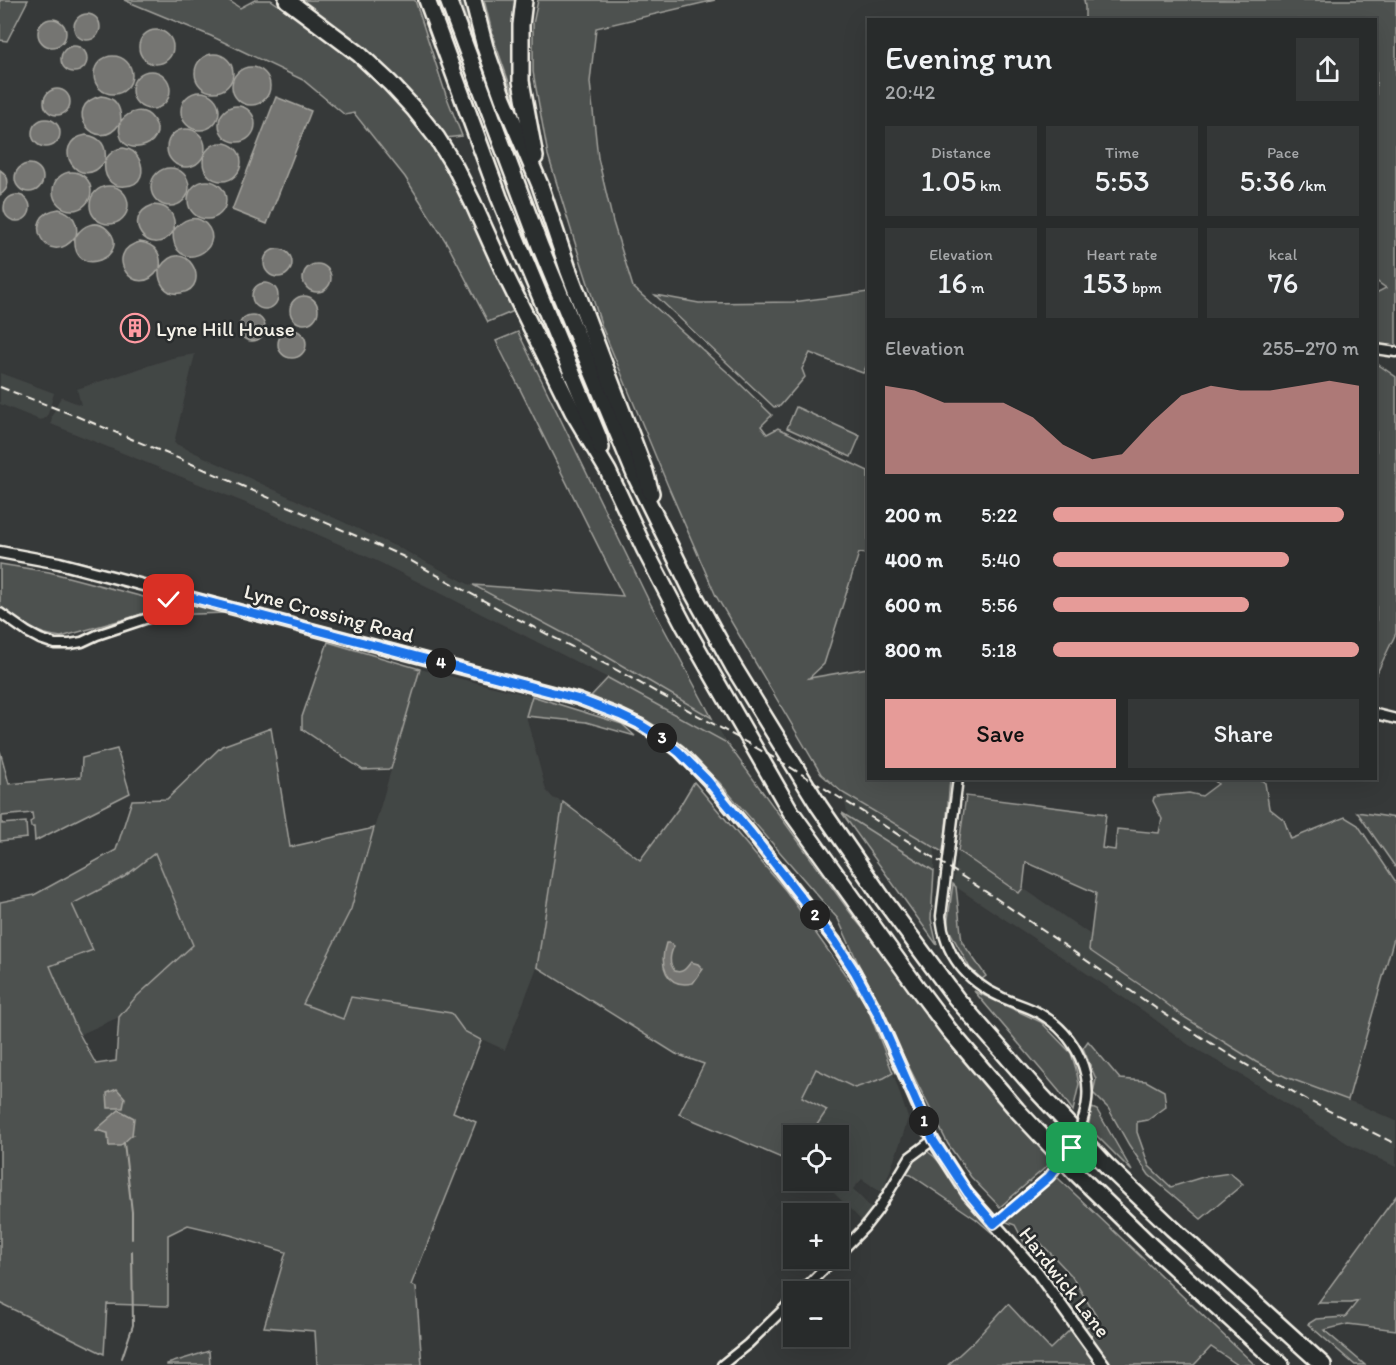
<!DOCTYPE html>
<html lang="en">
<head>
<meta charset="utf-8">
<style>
	:root { --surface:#282b2b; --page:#343737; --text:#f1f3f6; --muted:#a5a7a9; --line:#444747; --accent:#e69b98 }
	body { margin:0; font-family:Itim,sans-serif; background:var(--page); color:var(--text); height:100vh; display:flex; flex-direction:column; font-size:22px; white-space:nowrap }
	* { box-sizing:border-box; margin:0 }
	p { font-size:20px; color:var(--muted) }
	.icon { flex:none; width:33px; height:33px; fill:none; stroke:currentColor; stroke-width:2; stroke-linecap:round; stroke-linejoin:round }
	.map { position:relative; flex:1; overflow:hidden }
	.drawer { position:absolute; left:867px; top:18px; width:510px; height:762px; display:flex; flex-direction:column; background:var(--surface); border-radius:0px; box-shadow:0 6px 24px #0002,0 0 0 2px var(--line) }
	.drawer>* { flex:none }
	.buttons { position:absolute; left:783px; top:1125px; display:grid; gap:12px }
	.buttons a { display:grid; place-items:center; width:66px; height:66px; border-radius:0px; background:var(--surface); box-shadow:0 6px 24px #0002,0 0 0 2px var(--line); font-size:30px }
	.pin { position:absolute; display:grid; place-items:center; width:51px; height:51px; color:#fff; margin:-26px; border-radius:12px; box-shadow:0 3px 9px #0006 }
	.km { position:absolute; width:30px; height:30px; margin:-15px; border-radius:50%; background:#222; color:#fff; font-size:16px; line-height:30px; text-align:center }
	.round { display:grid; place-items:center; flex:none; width:63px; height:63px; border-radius:0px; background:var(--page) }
	.head { display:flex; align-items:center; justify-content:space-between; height:102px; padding:0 18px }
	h1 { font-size:33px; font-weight:600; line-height:45px }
	.stats { display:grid; grid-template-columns:repeat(3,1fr); gap:9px; height:102px; padding:6px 18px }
	.stats div { display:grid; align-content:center; border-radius:0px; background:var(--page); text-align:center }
	.stats b { font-size:30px; font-weight:600 }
	.stats small { font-size:16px; font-weight:400 }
	.stats p { font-size:16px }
	.chart { height:168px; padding:12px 18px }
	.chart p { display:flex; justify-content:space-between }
	.chart svg { width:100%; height:108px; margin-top:6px; fill:var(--accent); opacity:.7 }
	.button { display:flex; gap:12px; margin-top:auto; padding:12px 18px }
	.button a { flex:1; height:69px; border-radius:0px; background:var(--accent); color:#111; font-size:24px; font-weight:600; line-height:69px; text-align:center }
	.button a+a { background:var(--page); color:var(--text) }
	ul { padding:0 18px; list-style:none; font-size:20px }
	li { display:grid; grid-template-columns:96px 72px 1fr; align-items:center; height:45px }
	li i { height:15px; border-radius:8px; background:var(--accent) }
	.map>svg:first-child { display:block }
	.built { fill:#434645 }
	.green { fill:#4e514f; stroke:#a1a19c; stroke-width:1.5; fill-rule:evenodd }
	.water { fill:#757572; stroke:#a8a7a1; stroke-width:1.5 }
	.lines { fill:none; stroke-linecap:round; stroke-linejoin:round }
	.stream { stroke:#a8a7a1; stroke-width:2 }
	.minor-casing { stroke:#f4f1e8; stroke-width:13 }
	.tertiary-casing { stroke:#f4f1e8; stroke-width:15 }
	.motorway-casing { stroke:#f4f1e8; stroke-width:20 }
	.minor { stroke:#2a2d2e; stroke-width:8 }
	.tertiary { stroke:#2a2d2e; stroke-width:10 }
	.motorway { stroke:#2a2d2e; stroke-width:15 }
	.rail { stroke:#f4f1e8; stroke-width:2; stroke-dasharray:9 4.5; stroke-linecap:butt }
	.minor-bridge-casing { stroke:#f4f1e8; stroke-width:13; stroke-linecap:butt }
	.minor-bridge { stroke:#2a2d2e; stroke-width:8 }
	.route-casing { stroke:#fff; stroke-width:12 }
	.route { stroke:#1a73e8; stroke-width:8 }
	.labels { text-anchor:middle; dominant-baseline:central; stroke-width:5; stroke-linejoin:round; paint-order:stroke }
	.poi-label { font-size:21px; fill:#f4f1e8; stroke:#2a2d2e; text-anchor:start }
	.street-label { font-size:21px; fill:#f4f1e8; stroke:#2a2d2e }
</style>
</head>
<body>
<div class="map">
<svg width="1396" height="1365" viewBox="0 0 1396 1365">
	<rect width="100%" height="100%" fill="#363939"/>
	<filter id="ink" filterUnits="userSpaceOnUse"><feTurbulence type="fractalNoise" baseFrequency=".0167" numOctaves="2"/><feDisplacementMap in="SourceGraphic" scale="12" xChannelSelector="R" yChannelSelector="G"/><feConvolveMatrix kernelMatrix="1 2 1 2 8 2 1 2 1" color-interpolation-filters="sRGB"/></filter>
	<g filter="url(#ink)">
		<g class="built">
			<path d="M195 354 174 443 401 549 604 655 712 718 727 743 608 678 377 561 263 510 51 424 52 416 58 402 62 396 63 398 81 405 77 389 172 358Z"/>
			<path d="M0 373 54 393 48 414 44 419 40 420 0 404Z"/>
			<path d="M420 669 532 696 526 716 546 790 553 798 563 802 537 967 505 1050 464 1031 451 1013 343 1019 303 1005 351 909Z"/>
			<path d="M843 793 935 847 934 871 848 817Z"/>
			<path d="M958 851 1019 893 1023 888 1091 935 1089 950 1155 995 1184 1017 1214 1036 1256 1062 1286 1077 1360 1105 1396 1121V1167L1350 1145 1243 1076 1189 1045 1145 1012 956 887 953 884Z"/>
			<path d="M155 853 193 945 135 998 119 1017 79 1035 50 966 93 950 72 905 124 877Z"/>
			<path d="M816 1069 855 1088 884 1078 893 1073 908 1118 903 1135 882 1193 862 1179 853 1189 873 1210 862 1221 822 1181 838 1180V1136L810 1135 802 1097Z"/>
			<path d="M1071 1275 1098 1319 1085 1328 1055 1285Z"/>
		</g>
		<g class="green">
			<path d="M0 0H28L7 41 0 40Z"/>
			<path d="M124 0H228L240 8 255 0H271L331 42 367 71 407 111 435 150 460 196 514 311 488 322 448 245 405 177 354 113 345 115 303 80 211 36Z"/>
			<path d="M299 0H415L446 95 462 136 445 138C429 117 413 95 394 76 365 48 332 24 299 0Z"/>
			<path d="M459 0H467L488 72 483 66Z"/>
			<path d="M484 0H516L512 65 519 111 494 40Z"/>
			<path d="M538 0H715L596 28 590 82 598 158 613 222 633 287 735 379 772 415 761 426 767 434 778 428 868 471V554L859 553 824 664 809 678 868 668V778L950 779 944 853 843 793 821 774 716 596 668 486 602 327 576 246 548 155 533 72V24Z"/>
			<path d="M1084 0H1396V349L1376 346V293L1386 288 1376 281V282V20L1085 19V7Z"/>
			<path d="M868 292V368L866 367 863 373 835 363 810 353 802 369 805 377 780 406 774 407 655 295 699 303 793 302Z"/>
			<path d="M518 332 648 599 712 718 604 655 473 585 623 596 496 341Z"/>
			<path d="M1376 363 1396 377V633L1376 675Z"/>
			<path d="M796 407 860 436 851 457 787 428Z"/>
			<path d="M0 564 49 572 151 599 157 605 150 612 61 637C36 634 20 624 0 609Z"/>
			<path d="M180 600 226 613 166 615 176 602Z"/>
			<path d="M328 642 420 669 391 769 363 770 302 729V717Z"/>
			<path d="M608 678 727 743 855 919 1054 1160 1000 1207 971 1177 948 1144 873 996 838 919 719 782 655 727 591 696Z"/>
			<path d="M532 696 622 724 635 736 586 722 526 716Z"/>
			<path d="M271 728 290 847 374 828 351 909 303 1004 343 1019 351 997 451 1013 464 1031 481 1040 453 1112 476 1122 411 1285 416 1287 422 1365H317L315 1331 264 1327 286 1252 230 1235 188 1225 168 1235V1306L107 1304 104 1354 0 1303V902L34 895 116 850 132 800 167 799 222 746ZM155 853 193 945 135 998 119 1017 116 1061 96 1064 77 1030 50 966 93 950 72 904 124 877ZM97 1130 132 1135 109 1146 108 1133Z"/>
			<path d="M117 749 130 793 35 841 34 827H31L30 822 33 820 32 813 2 816V824L26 822 27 838 0 841V751L9 784 81 777 82 758Z"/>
			<path d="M1213 779H1260L1265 783 1269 808 1284 820 1291 839 1345 817 1358 825 1396 882V931L1348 1100 1286 1077 1256 1062 1184 1017 1155 995 1089 950 1096 893 1026 862 1023 888 1019 893 958 851 966 796 1106 814 1102 848 1115 850 1117 829 1159 833 1162 819 1153 801 1154 797 1158 796 1189 793 1202 796 1218 784Z"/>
			<path d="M694 782 786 891 866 1004 893 1073 884 1078 855 1088 816 1069 802 1097 827 1110 810 1135 794 1136 793 1163 679 1114 704 1064 676 1054 537 967 563 802 640 860 678 809Z"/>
			<path d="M1357 812 1396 818V868Z"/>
			<path d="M842 813 934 871 931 919 937 945Z"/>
			<path d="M953 884 956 887 962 942 986 976 982 979 970 968 947 926Z"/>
			<path d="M974 991 1041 1022 1071 1053 1076 1069 1079 1084 1073 1111 1059 1091Z"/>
			<path d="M1088 1041 1120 1079 1146 1081 1164 1091 1166 1107 1148 1120 1137 1122V1132L1149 1166 1171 1187 1203 1177 1230 1173 1243 1184 1201 1219 1149 1175 1129 1145 1108 1108 1093 1093 1096 1079 1083 1048Z"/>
			<path d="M1092 1108 1097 1110 1132 1171 1088 1127Z"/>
			<path d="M927 1151C942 1161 949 1177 960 1190 975 1208 994 1224 1005 1244L976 1219 911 1175 903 1173C910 1161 914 1156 927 1151Z"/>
			<path d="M1058 1178 1255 1365H1238L1211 1347 1194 1365H948L975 1340 1008 1304 1050 1349 1071 1329 1085 1328 1098 1319 1071 1275 1038 1240 1028 1250 1015 1225 1004 1221 1053 1180Z"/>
			<path d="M1396 1196V1330L1348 1324 1324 1330 1365 1365H1355L1308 1324 1316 1319 1345 1317 1358 1301 1351 1303H1318Z"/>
			<path d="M209 1351 210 1365H167V1364Z"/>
		</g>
		<g class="water">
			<circle cx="87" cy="27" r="13"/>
			<circle cx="52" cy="33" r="14"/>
			<circle cx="156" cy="47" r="17"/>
			<circle cx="74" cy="59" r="13"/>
			<circle cx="214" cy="73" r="19"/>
			<circle cx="113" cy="75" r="19"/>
			<circle cx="251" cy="86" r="19"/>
			<circle cx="151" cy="90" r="19"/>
			<circle cx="57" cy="102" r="13"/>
			<circle cx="200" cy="111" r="19"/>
			<path d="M101 96C115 97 121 107 121 121 129 111 144 106 153 119 173 146 113 164 120 123 97 158 59 105 101 96Z"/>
			<path d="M276 97 311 111 267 224 232 210Z"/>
			<circle cx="237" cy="124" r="18"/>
			<circle cx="46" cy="133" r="14"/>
			<circle cx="186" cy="148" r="19"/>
			<path d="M86 135C101 137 107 146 105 160 132 123 161 184 125 186 109 188 103 174 105 161 80 196 47 142 86 135Z"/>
			<circle cx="222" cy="162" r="19"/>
			<circle cx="29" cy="178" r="14"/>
			<circle cx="170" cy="187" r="19"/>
			<path d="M0 170C11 177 10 188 0 195Z"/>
			<circle cx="72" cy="191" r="19"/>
			<circle cx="207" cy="200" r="19"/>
			<circle cx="109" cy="205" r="19"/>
			<circle cx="17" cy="208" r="13"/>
			<path d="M153 205C169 205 176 215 174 230 182 220 195 213 206 224 230 250 172 277 173 232 150 262 118 217 153 205Z"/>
			<path d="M59 209C73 213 79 223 76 236 83 225 96 219 107 229 135 255 71 283 75 237 47 272 18 214 59 209Z"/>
			<path d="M140 242C155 244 162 254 160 268 184 232 215 287 181 293 165 296 158 282 159 269 136 304 100 251 140 242Z"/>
			<circle cx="278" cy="263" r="14"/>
			<circle cx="317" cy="278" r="14"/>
			<circle cx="265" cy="296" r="13"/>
			<circle cx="304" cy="310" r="14"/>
			<circle cx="252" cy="328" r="13"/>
			<circle cx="292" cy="344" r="14"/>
			<path d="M666 943H670L674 946C670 955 668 963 675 971 683 974 687 967 691 962L698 964 703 969 693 983C665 989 659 964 666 943Z"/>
			<path d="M117 1089 125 1098 123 1108H108L107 1093Z"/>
			<path d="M119 1110 134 1118 132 1135 120 1146H109L108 1133 96 1130Z"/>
		</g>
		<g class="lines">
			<g class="stream">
				<path d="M124 1143 132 1212V1239"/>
				<path d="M122 1358 133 1325 132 1251"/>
			</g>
			<g class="minor-casing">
				<g id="minor">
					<path d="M1376 349 1396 352"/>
					<path d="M0 613 27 632 40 639 55 644H70L82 642 97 635 154 616 165 608 171 592"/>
					<path d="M1376 714 1396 719"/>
					<path d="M958 778 941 916C944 954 966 981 1001 997 1013 1003 1027 1006 1039 1013 1076 1034 1097 1077 1083 1119"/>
					<path d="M994 1224 1049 1177"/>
					<path d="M838 1255 864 1228 878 1210 910 1157 933 1140"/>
					<path d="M801 1292 835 1258"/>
					<path d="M722 1365 748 1344 794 1299"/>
				</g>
			</g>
			<g class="tertiary-casing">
				<path id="tertiary" d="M0 552 59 563 578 699 620 715 639 724 660 737 679 751 707 780 750 832 835 941 855 972 877 1012 933 1140 967 1193 1037 1272 1104 1365"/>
			</g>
			<g class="motorway-casing">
				<g id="motorway">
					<path d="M287 0 359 54 390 83 415 110 437 138 455 167 473 203 504 272 573 412 608 471 645 550 684 625 791 812 916 986 949 1030 1017 1110 1077 1174 1152 1247 1281 1365"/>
					<path d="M427 0 499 197 599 438 601 448"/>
					<path d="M448 0 540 246 636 477 694 595 733 666 819 806 883 899 956 998 1038 1092 1107 1166 1172 1228 1323 1365"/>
					<path d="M473 0 485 47 503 98 540 185 568 269 645 472 651 493"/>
					<path d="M524 0 521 25V81L535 157"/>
				</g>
			</g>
			<use href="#minor" class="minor"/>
			<use href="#tertiary" class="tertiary"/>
			<use href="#motorway" class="motorway"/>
			<path class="rail" d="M0 387 76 416 192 464 402 556 510 615 613 668 785 764 874 819 997 899 1160 1011 1233 1057 1311 1102 1396 1144"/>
			<g class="minor-bridge-casing">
				<path id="minor-bridge" d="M1049 1177C1063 1159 1078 1141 1083 1119"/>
			</g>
			<use href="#minor-bridge" class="minor-bridge"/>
		</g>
	</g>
	<g class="lines" filter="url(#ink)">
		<g class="route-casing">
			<path id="route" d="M169 600 171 592 578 699 620 715 639 724 660 737 679 752 707 780 750 832 835 941 855 972 877 1012 933 1140 968 1193 994 1224 1049 1177 1072 1148"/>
		</g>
		<use href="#route" class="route"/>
	</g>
	<defs>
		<g id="building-ring" transform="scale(1.5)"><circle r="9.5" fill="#2a2d2e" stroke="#ff9aa2" stroke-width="1.5"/><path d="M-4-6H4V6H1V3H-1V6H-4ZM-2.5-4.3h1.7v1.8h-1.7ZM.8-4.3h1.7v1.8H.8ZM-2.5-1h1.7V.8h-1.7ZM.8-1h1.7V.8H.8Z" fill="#ff9aa2"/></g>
	</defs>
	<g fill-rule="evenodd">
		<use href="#building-ring" x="135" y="328"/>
	</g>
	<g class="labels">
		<g class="poi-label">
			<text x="156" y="328">Lyne Hill House</text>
		</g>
		<g class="street-label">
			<text transform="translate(329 613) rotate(15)">Lyne Crossing Road</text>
			<text transform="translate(1065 1282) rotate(52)">Hardwick Lane</text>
		</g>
	</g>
</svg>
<div class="buttons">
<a><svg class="icon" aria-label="locate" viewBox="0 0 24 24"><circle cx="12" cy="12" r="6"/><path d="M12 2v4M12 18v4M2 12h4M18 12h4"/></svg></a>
<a>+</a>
<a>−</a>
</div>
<div class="pin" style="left:1072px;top:1148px;background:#1e9e55"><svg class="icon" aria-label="arrive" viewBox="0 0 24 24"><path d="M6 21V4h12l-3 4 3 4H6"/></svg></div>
<div class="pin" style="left:169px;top:600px;background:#d93025"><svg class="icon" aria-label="check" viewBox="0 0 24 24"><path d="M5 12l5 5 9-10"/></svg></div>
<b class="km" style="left:924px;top:1121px">1</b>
<b class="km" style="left:815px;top:915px">2</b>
<b class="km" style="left:662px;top:738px">3</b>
<b class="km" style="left:441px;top:663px">4</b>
<section class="drawer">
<div class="head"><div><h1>Evening run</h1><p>20:42</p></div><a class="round"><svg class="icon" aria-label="share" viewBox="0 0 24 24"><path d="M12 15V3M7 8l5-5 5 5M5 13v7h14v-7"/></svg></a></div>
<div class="stats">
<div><p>Distance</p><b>1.05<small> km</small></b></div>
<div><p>Time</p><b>5:53</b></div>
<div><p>Pace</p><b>5:36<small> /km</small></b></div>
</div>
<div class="stats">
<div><p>Elevation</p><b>16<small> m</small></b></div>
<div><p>Heart rate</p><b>153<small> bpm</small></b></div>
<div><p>kcal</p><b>76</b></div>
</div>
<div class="chart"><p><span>Elevation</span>255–270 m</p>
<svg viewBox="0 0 160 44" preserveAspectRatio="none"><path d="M0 44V8L10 10L20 15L30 15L40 15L50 21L60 32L70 38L80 36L90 23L100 12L110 8L120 10L130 10L140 8L150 6L160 8V44z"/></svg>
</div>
<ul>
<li><b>200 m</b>5:22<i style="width:95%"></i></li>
<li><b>400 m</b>5:40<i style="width:77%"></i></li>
<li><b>600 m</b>5:56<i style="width:64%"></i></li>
<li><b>800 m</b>5:18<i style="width:100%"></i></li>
</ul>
<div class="button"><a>Save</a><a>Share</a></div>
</section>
</div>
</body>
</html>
